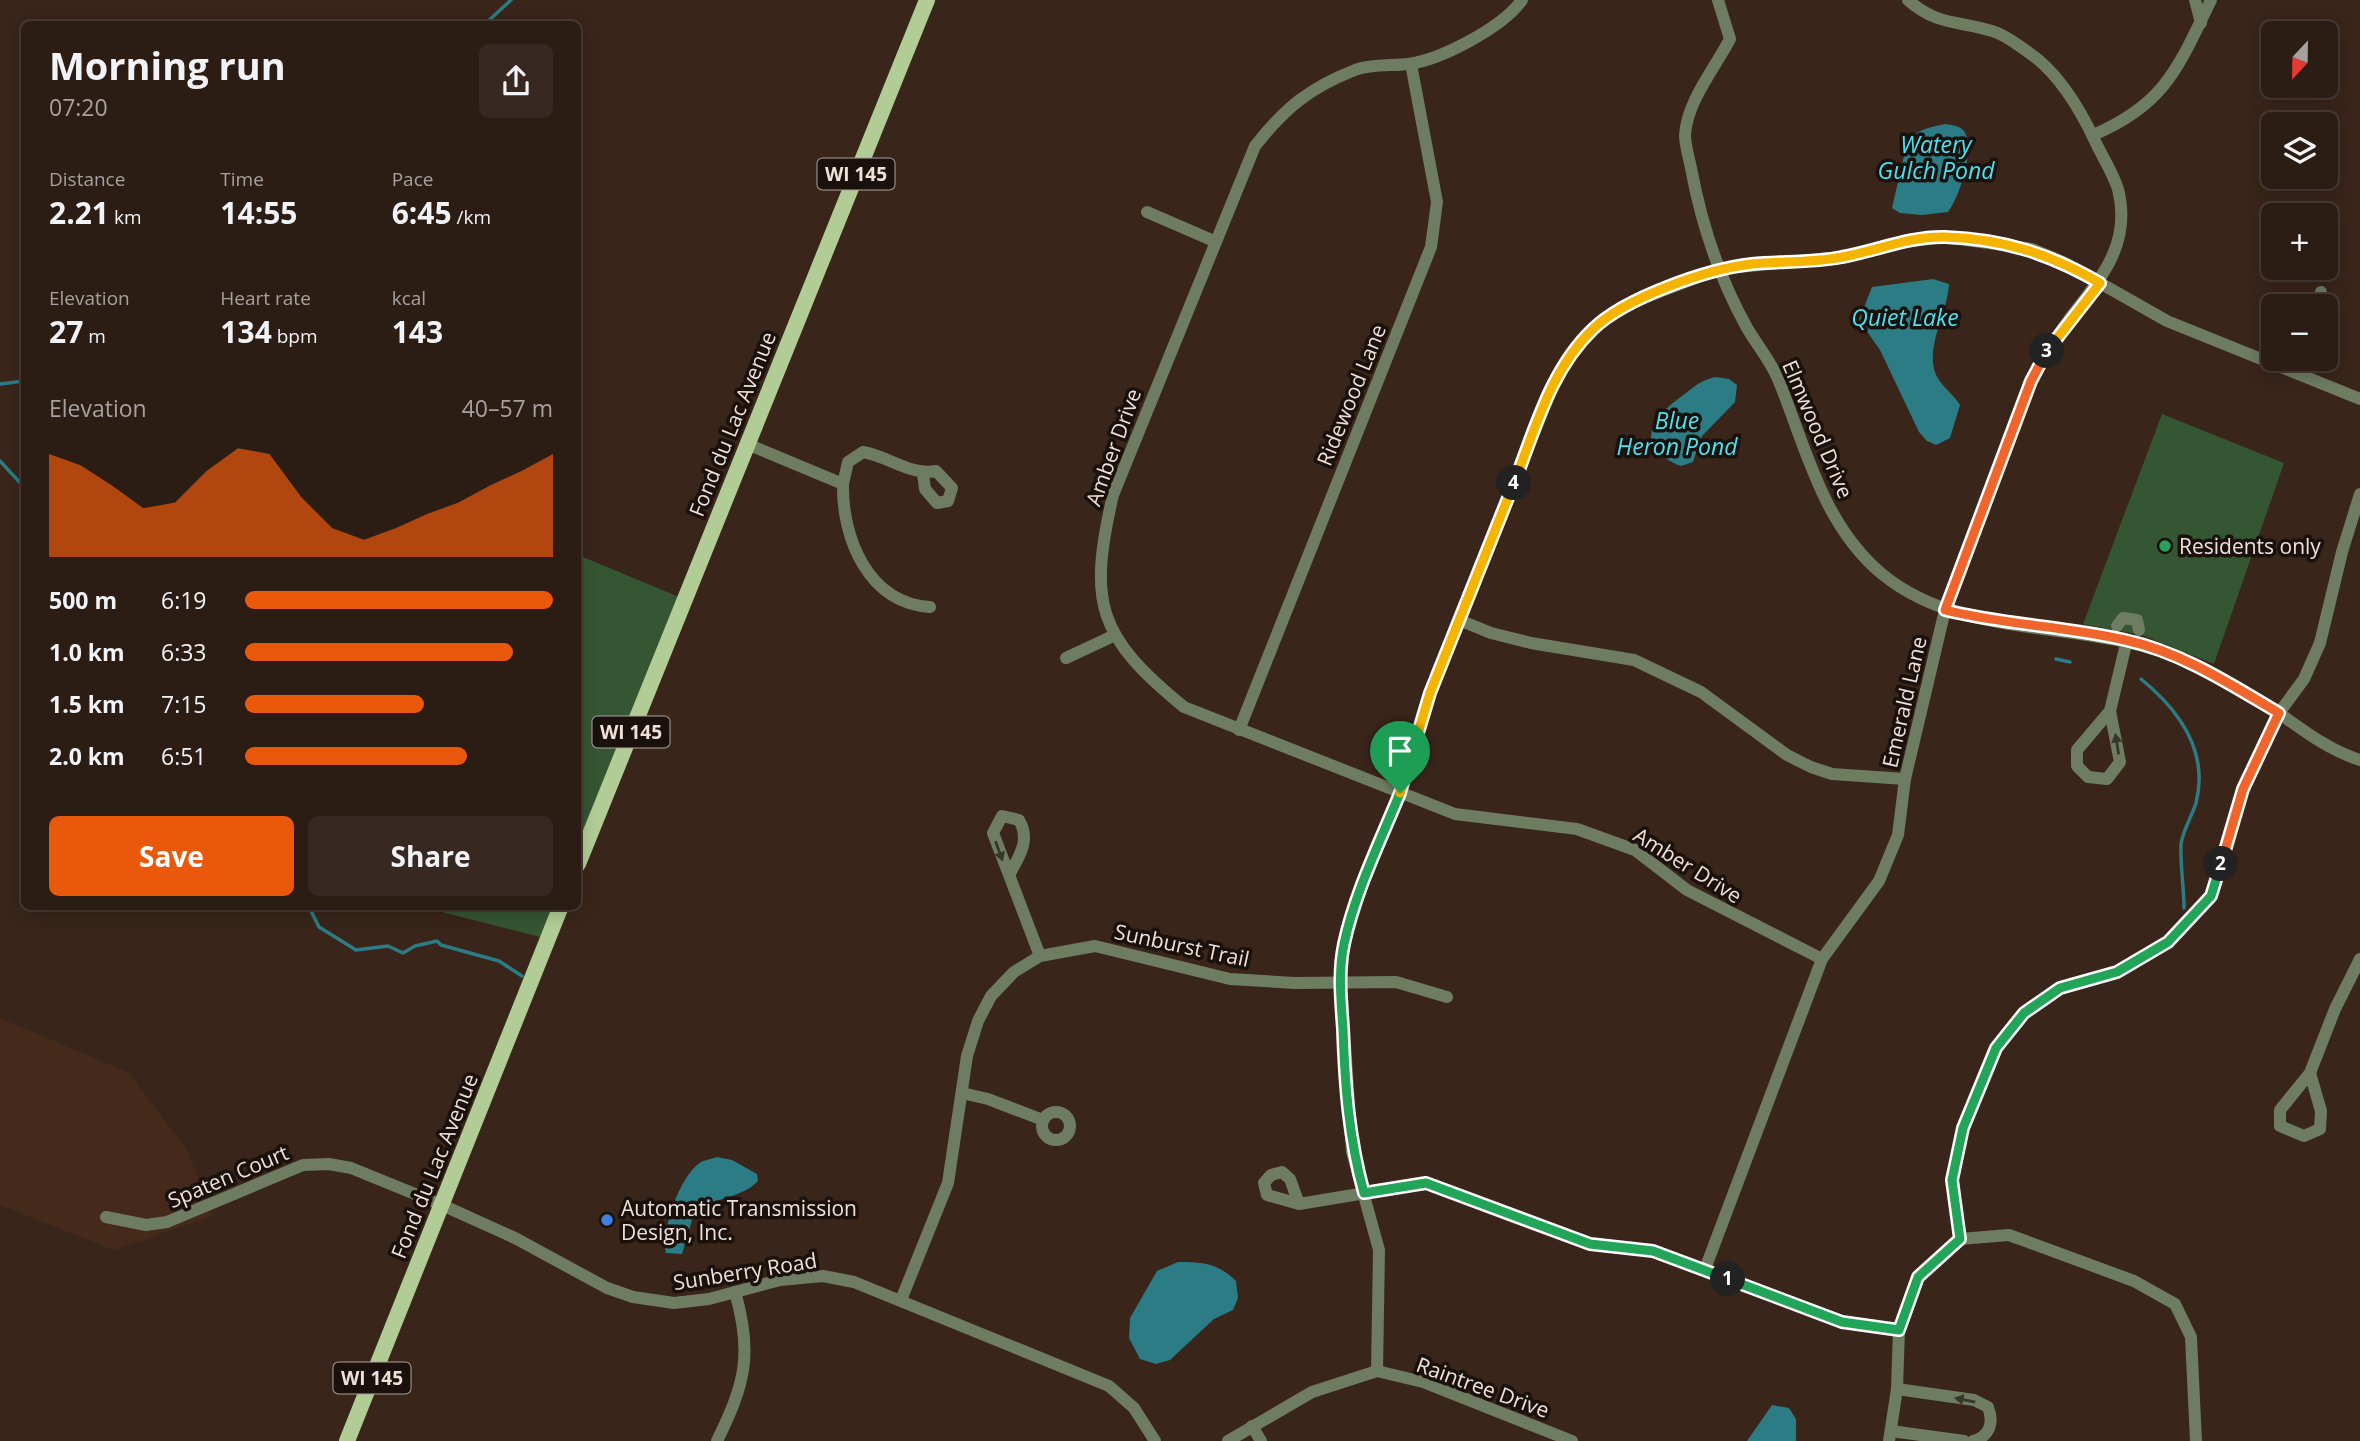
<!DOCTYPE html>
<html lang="en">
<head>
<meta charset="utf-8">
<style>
	:root { --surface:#2b1c14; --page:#372922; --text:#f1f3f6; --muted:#a6a1a0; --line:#473a34; --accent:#ea580c }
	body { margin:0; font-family:"Open Sans",sans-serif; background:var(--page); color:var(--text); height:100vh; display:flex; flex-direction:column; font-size:26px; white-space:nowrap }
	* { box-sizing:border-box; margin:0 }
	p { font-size:23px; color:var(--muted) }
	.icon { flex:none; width:38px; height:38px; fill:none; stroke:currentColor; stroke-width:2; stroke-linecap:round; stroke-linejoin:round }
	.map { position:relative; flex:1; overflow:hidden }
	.drawer { position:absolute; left:21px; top:21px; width:560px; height:889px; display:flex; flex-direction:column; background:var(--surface); border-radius:10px; box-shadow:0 4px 18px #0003,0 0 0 2px var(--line) }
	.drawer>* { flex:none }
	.needle { width:46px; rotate:202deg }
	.buttons { position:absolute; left:2261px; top:21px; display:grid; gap:14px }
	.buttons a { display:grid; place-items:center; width:77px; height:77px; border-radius:10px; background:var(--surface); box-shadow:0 4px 18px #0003,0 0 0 2px var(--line); font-size:35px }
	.pin { position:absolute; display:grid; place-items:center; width:60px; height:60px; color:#fff; margin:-72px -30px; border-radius:50% 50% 50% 0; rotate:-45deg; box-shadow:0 0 7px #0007 }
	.pin .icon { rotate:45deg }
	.km { position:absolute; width:35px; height:35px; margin:-18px; border-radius:50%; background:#222; color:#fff; font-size:19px; line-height:35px; text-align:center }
	.round { display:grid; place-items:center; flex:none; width:74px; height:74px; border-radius:10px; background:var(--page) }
	.head { display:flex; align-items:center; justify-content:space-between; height:119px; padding:0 28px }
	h1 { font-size:38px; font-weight:700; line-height:52px }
	.figures { display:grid; grid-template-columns:repeat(3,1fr); gap:10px; height:119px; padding:7px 28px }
	.figures div { display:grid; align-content:center }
	.figures b { font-size:30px; font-weight:700 }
	.figures small { font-size:19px; font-weight:400 }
	.figures p { font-size:19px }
	.chart { height:196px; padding:14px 28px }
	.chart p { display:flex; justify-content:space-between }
	.chart svg { width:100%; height:126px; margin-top:7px; fill:var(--accent); opacity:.7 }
	.button { display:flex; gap:14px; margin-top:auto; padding:14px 28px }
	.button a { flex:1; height:80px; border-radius:10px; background:var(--accent); color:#fff; font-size:28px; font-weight:700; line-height:80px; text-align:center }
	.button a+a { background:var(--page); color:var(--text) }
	ul { padding:0 28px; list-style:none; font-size:23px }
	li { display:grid; grid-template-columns:112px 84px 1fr; align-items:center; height:52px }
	li i { height:18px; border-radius:9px; background:var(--accent) }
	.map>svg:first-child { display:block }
	.built { fill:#452a1c }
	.green { fill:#355632 }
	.water { fill:#2b7c84 }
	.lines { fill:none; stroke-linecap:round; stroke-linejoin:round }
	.stream { stroke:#2b7c84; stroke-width:3.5 }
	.minor { stroke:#6e7c61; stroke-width:12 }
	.major { stroke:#b1cd95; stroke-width:16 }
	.oneway { fill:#37362a }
	.split-1-casing { stroke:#fff; stroke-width:14 }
	.split-2-casing { stroke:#fff; stroke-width:14 }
	.split-3-casing { stroke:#fff; stroke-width:14 }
	.split-4-casing { stroke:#fff; stroke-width:14 }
	.split-5-casing { stroke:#fff; stroke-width:14 }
	.split-1 { stroke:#22a559; stroke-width:9 }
	.split-2 { stroke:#22a559; stroke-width:9 }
	.split-3 { stroke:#f0652b; stroke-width:9 }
	.split-4 { stroke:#f5b400; stroke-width:9 }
	.split-5 { stroke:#f5b400; stroke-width:9 }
	.leisure-dot { fill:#2e9e5b; stroke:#1a100c; stroke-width:2.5 }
	.shop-dot { fill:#3f7fe0; stroke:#1a100c; stroke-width:2.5 }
	.labels { text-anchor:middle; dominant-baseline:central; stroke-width:7; stroke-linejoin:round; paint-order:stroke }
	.shield { fill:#1a100c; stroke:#afa29c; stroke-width:2 }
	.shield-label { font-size:19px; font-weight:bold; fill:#efe1da }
	.street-label { font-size:21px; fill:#efe1da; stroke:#1a100c }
	.poi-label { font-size:21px; fill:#efe1da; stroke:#1a100c; text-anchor:start }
	.water-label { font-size:23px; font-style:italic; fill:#48e2f1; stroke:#1a100c }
</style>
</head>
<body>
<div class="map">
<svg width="2360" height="1441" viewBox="0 0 2360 1441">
	<rect width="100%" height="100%" fill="#39251a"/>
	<path class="built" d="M0 1018 129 1073 187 1150 213 1216 114 1250 0 1205Z"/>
	<g class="green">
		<path d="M2162 414 2284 463 2214 664 2142 635 2083 624Z"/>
		<path d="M578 555 684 599 578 865Z"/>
		<path d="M432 907H561L548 939 442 912Z"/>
	</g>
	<g class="water">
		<path d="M1946 124C1951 125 1958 126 1962 129 1978 143 1959 199 1948 212L1922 215 1900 213 1892 208 1907 143C1916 129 1930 127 1946 124Z"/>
		<path d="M1933 279 1949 284C1948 313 1921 353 1939 380 1945 389 1954 395 1960 405L1950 438 1936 445 1927 441 1919 432 1880 350 1859 320 1872 287Z"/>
		<path d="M1715 377 1729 379 1737 385 1735 402 1702 436 1693 462 1681 466C1638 449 1646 423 1678 399 1692 389 1698 381 1715 377Z"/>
		<path d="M717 1157 732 1160 757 1174 758 1181C742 1198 714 1198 695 1210L682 1254 666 1253C661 1231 679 1176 701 1162 705 1160 712 1159 717 1157Z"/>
		<path d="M1178 1262C1203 1262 1218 1263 1236 1281L1238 1298 1233 1310 1214 1319 1170 1360 1156 1364 1140 1359 1129 1338 1130 1318 1157 1271Z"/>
		<path d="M1772 1405 1789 1408 1796 1419V1441H1747Z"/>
	</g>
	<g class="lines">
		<g class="stream">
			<path d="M485 24 511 0"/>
			<path d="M0 384 24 381"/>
			<path d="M0 461 24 487"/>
			<path d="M2056 659 2070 662"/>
			<path d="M2141 679C2179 710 2209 752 2196 803 2192 816 2183 830 2181 844 2180 864 2184 887 2184 908"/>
			<path d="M305 906 311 911 319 927 356 950 388 946 403 953 415 946 437 941 441 945 499 961 522 976"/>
		</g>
		<g class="minor">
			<path d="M1522 0C1503 27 1441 60 1408 64 1391 66 1371 64 1355 70 1309 88 1285 108 1255 146L1113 495C1088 603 1097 636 1184 707L1455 814 1577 829 1635 850 1687 890 1822 959"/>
			<path d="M1718 0 1730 39C1715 68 1687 101 1685 135 1685 145 1689 158 1691 168 1701 222 1719 277 1746 326 1756 344 1770 360 1778 379 1806 447 1822 524 1882 574 1962 640 2080 620 2175 656 2213 670 2249 694 2283 716 2307 733 2331 751 2360 760"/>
			<path d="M2195 0 2201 23"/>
			<path d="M2093 135C2166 104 2178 67 2211 0"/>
			<path d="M1147 212 1214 241"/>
			<path d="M2316 306 2321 292"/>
			<path d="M747 444 843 484C842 538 868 603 930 607"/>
			<path d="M843 484 848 462 863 452C888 456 911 476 936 471L952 488 948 501 937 503 925 489 923 474"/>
			<path d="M1459 620 1491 633 1531 643 1634 660 1701 692 1787 755 1811 767 1832 774 1905 779"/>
			<path d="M2117 626 2123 618 2137 620 2139 630"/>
			<path d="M1066 658 1113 636"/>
			<path d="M2110 711 2077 750V766L2088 777 2107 779 2120 762 2110 711 2127 640"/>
			<path d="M1239 730 1431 247 1437 202 1411 64"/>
			<path d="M1009 875C1019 857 1031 840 1019 820L1002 816 993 833 1040 956"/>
			<path d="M2310 1073 2321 1111 2320 1129 2304 1136 2280 1126V1110L2310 1073 2335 1009 2360 959"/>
			<path d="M962 1093 988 1099 1043 1120"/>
			<circle cx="1056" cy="1126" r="14"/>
			<path d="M1299 1204 1290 1179 1282 1172 1271 1175 1264 1183 1267 1195 1299 1204 1426 1183 1590 1244 1653 1251 1841 1322 1899 1330"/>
			<path d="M106 1217 146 1225 167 1222 303 1165 329 1164 351 1168 442 1205 515 1238 607 1288 633 1297 674 1303 709 1299 780 1280 823 1276 854 1282 1109 1386 1134 1408 1155 1441"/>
			<path d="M1960 1239 1952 1179 1963 1128 1996 1048 2024 1013 2060 988 2117 972 2168 942 2211 896 2243 789 2279 713 2304 679 2320 643 2342 552 2360 494"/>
			<path d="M1705 1269 1822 959 1879 881 1898 835 1905 779 1945 610 2031 381C2043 359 2055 338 2070 318 2101 278 2132 244 2118 189 2113 173 2102 156 2095 141 2080 109 2058 72 2028 52 2018 45 2004 34 1992 31 1958 21 1936 25 1908 0"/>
			<path d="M901 1300 948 1183 967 1056 978 1021 991 996 1014 972 1040 956 1095 946 1230 979 1295 983 1396 982 1447 997"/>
			<path d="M1377 1371 1379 1250 1352 1152 1341 981 1344 944 1361 888 1400 793 1430 693 1556 378 1573 351 1594 328 1623 306 1719 269 1843 257 1896 243 1944 237 2032 249 2063 262 2167 321 2360 399"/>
			<path d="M1897 1389 1974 1400 1988 1407C1994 1423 1990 1436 1973 1441"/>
			<path d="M1252 1426 1261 1441"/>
			<path d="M1891 1431 1964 1441"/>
			<path d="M717 1441C745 1384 753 1354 735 1292"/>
			<path d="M1228 1441 1312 1392 1377 1371 1423 1382 1572 1441"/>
			<path d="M1889 1441 1897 1389 1899 1330 1918 1277 1960 1239 2009 1235 2134 1281 2175 1304 2191 1337 2196 1441"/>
		</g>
		<g class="major">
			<path d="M578 864 927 0"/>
			<path d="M347 1441 561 906"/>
		</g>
	</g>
	<defs><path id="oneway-solid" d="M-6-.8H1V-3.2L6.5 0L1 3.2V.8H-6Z" transform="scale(1.75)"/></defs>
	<g class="oneway">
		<use href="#oneway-solid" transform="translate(2117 744) rotate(-99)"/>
		<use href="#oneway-solid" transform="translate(999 851) rotate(70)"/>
		<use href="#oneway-solid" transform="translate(1965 1400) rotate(-168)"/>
	</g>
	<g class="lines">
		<g class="split-1-casing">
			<path id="split-1" d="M1400 793C1380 842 1355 892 1344 944 1338 972 1341 1001 1343 1029 1345 1086 1349 1139 1364 1193L1426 1183 1590 1244 1653 1251 1728 1279"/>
		</g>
		<g class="split-2-casing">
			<path id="split-2" d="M1728 1279 1842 1322 1899 1330 1918 1277 1960 1239 1952 1180 1963 1128 1996 1048 2024 1013 2060 988 2117 972 2168 942 2211 896 2221 864"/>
		</g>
		<g class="split-3-casing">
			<path id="split-3" d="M2047 351 2031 381 1945 610C2004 625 2065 626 2125 640 2181 652 2230 684 2279 713L2243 789 2221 864"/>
		</g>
		<g class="split-4-casing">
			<path id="split-4" d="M1514 483C1535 430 1550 370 1593 329 1625 298 1707 269 1752 264 1782 261 1812 263 1842 257 1876 251 1910 236 1945 237 2004 239 2050 254 2100 283L2047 351"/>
		</g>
		<g class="split-5-casing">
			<path id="split-5" d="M1400 793 1430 693 1514 483"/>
		</g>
		<use href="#split-1" class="split-1"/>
		<use href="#split-2" class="split-2"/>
		<use href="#split-3" class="split-3"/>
		<use href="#split-4" class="split-4"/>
		<use href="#split-5" class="split-5"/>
	</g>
	<circle class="leisure-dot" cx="2165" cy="546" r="7"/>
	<circle class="shop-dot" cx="607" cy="1220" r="7"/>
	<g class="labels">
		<g class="shield">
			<rect x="817.5" y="158.5" width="77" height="31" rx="5"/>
			<rect x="592.5" y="716.5" width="77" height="31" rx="5"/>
			<rect x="333.5" y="1362.5" width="77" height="31" rx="5"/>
		</g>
		<g class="shield-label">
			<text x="856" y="174">WI 145</text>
			<text x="631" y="732">WI 145</text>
			<text x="372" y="1378">WI 145</text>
		</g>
		<g class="street-label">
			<text transform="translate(1351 395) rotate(-68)">Ridewood Lane</text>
			<text transform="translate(732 424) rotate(-68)">Fond du Lac Avenue</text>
			<text transform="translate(1818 429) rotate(67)">Elmwood Drive</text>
			<text transform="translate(1113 447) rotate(-70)">Amber Drive</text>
			<text transform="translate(1904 702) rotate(-77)">Emerald Lane</text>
			<text transform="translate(1688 865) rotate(32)">Amber Drive</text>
			<text transform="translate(1182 945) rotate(12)">Sunburst Trail</text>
			<text transform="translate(434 1166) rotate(-68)">Fond du Lac Avenue</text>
			<text transform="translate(228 1176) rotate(-23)">Spaten Court</text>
			<text transform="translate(745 1271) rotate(-9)">Sunberry Road</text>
			<text transform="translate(1483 1387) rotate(20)">Raintree Drive</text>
		</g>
		<g class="poi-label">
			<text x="2179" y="546">Residents only</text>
			<text x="621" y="1208">Automatic Transmission<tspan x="621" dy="24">Design, Inc.</tspan></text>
		</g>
		<g class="water-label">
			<text x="1936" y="144">Watery<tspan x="1936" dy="26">Gulch Pond</tspan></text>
			<text x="1905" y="317">Quiet Lake</text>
			<text x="1677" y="420">Blue<tspan x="1677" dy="26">Heron Pond</tspan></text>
		</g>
	</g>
</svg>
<div class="buttons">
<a><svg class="needle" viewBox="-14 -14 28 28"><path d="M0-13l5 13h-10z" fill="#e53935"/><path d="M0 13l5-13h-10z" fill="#a6a1a0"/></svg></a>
<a><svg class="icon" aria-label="layers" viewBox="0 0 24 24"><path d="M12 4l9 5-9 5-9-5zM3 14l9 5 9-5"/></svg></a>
<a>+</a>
<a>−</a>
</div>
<div class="pin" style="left:1400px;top:793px;background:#1e9e55"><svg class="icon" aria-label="arrive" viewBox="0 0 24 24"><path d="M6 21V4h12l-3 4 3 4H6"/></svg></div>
<b class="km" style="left:1728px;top:1279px">1</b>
<b class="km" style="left:2221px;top:864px">2</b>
<b class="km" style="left:2047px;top:351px">3</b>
<b class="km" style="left:1514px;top:483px">4</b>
<section class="drawer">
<div class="head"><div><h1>Morning run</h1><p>07:20</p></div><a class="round"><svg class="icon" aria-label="share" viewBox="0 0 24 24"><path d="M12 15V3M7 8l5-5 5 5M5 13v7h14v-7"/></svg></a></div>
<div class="figures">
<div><p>Distance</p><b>2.21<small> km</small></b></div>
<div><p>Time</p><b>14:55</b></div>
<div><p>Pace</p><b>6:45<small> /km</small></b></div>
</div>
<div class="figures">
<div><p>Elevation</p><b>27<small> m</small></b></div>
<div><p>Heart rate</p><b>134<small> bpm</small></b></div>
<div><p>kcal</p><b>143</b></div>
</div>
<div class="chart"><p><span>Elevation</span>40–57 m</p>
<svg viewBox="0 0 160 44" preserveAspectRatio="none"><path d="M0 44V8L10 12L20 19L30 27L40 25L50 14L60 6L70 8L80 23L90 34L100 38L110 34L120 29L130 25L140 19L150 14L160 8V44z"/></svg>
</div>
<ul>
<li><b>500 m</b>6:19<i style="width:100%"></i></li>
<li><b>1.0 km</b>6:33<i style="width:87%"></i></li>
<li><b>1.5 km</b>7:15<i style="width:58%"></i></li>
<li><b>2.0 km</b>6:51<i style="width:72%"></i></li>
</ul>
<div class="button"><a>Save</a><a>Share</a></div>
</section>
</div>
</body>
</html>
